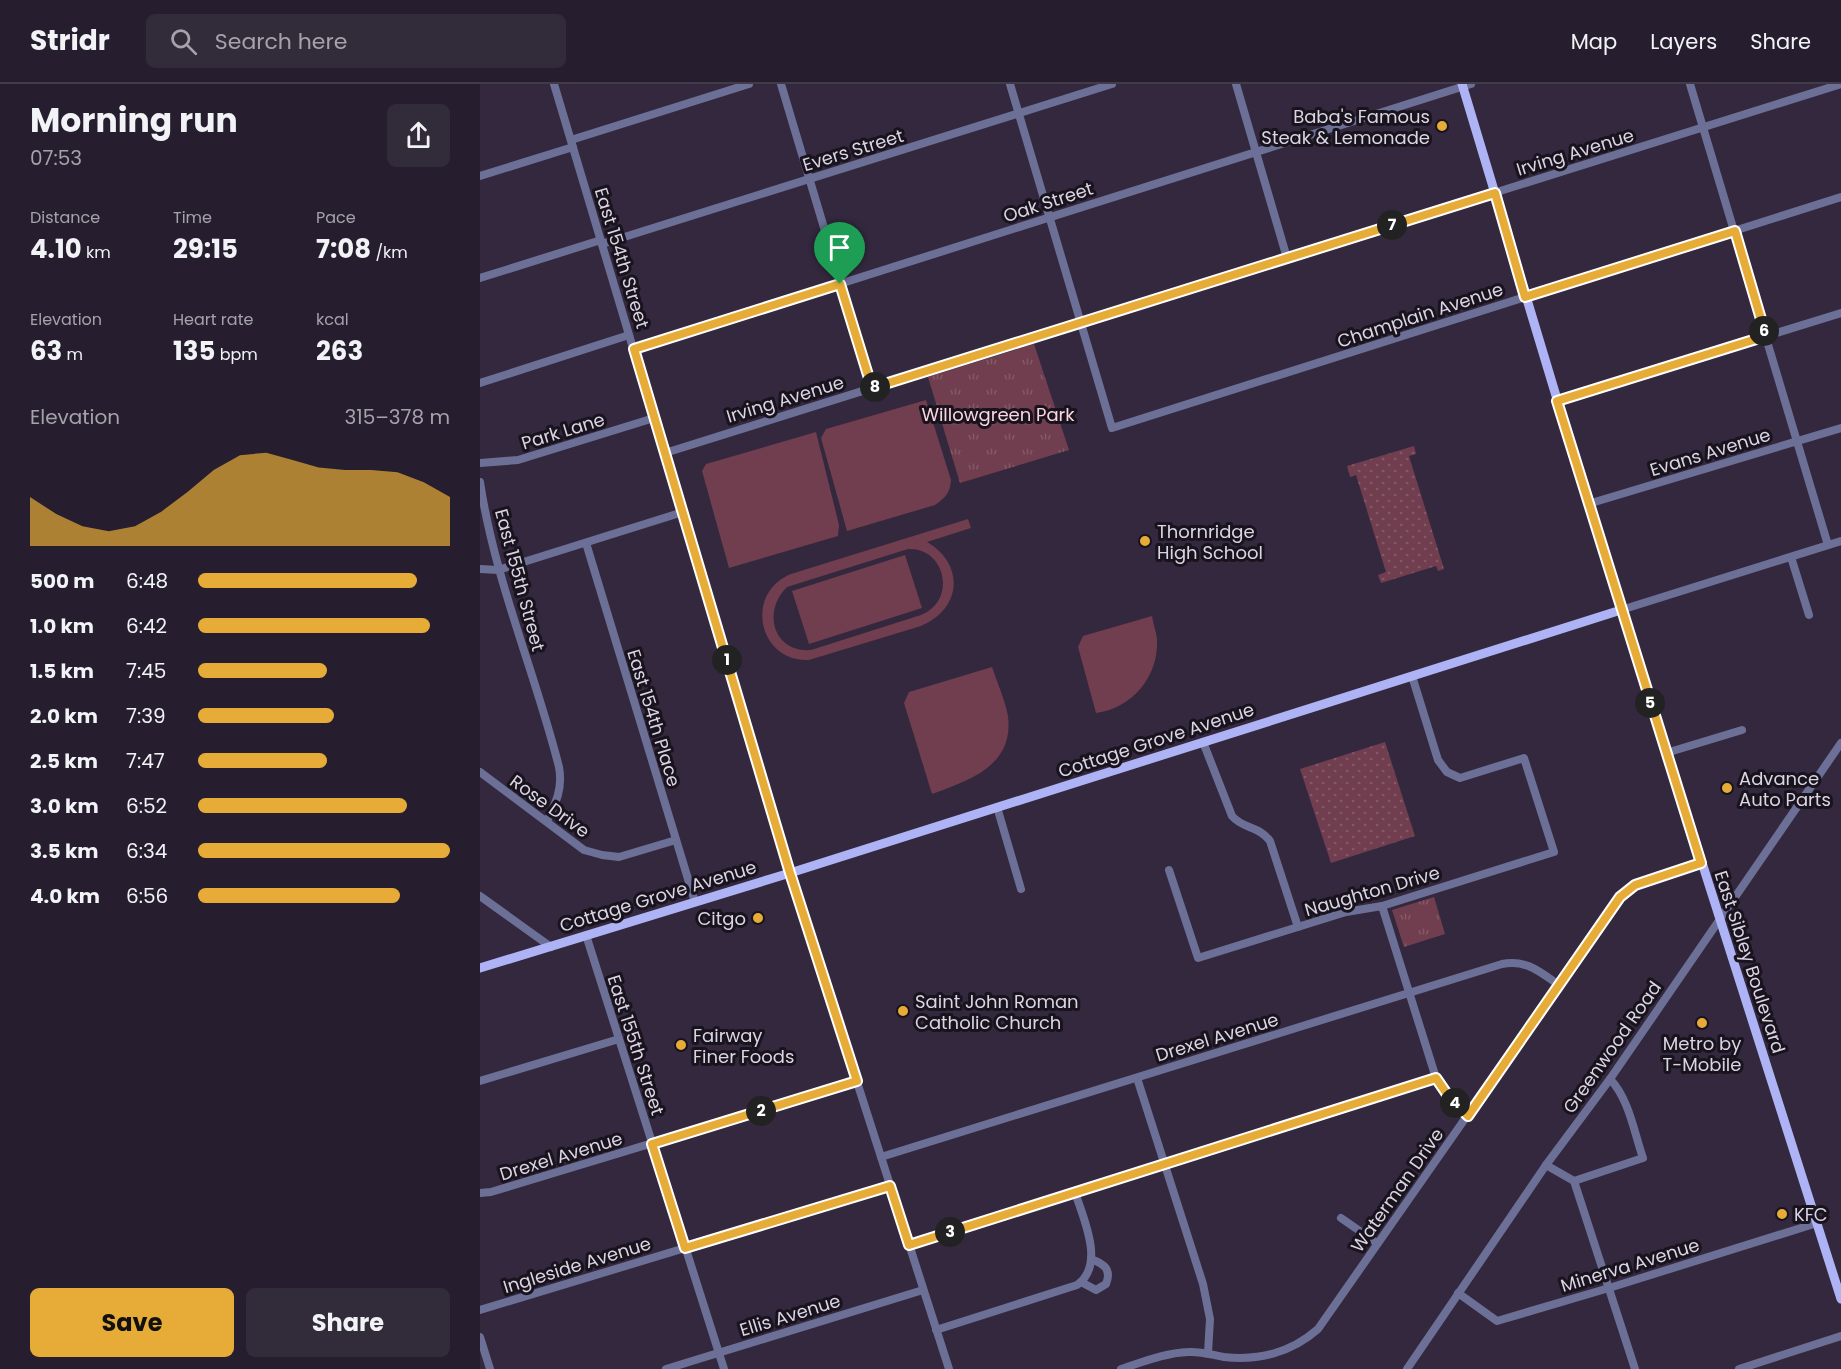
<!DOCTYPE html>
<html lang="en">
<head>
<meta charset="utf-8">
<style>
	:root { --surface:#261e2e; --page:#322b3a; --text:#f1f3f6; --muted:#a4a2aa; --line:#423c4a; --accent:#e7ac37 }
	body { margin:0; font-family:Poppins,sans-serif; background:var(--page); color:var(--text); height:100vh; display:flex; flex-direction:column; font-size:22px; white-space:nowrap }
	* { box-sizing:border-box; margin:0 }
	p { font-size:20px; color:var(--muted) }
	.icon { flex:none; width:33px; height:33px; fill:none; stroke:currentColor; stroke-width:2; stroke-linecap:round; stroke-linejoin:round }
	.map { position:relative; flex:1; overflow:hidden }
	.sheet { display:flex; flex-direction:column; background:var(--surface); width:480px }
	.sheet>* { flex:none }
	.pin { position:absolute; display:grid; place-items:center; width:51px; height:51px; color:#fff; margin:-62px -26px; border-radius:50% 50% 50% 0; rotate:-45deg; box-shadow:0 0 6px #0007 }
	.pin .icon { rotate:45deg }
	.km { position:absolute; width:30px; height:30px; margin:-15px; border-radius:50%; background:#222; color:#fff; font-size:16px; line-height:30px; text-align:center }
	.round { display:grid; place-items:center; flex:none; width:63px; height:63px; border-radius:9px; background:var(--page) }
	.head { display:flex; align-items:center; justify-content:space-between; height:102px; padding:0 30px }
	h1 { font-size:33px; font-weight:700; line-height:45px }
	.figures { display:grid; grid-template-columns:repeat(3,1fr); gap:9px; height:102px; padding:6px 30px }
	.figures div { display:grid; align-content:center }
	.figures b { font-size:26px; font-weight:700 }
	.figures small { font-size:16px; font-weight:400 }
	.figures p { font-size:16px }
	.chart { height:168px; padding:12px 30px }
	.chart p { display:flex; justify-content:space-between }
	.chart svg { width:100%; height:108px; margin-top:6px; fill:var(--accent); opacity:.7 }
	.primary-button { display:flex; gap:12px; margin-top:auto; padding:12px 30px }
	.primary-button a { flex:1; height:69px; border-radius:9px; background:var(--accent); color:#111; font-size:24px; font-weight:700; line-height:69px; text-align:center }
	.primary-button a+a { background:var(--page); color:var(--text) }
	ul { padding:0 30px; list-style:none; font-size:20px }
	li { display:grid; grid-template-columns:96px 72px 1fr; align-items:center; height:45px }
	li i { height:15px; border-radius:8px; background:var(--accent) }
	header { display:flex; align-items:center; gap:36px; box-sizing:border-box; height:84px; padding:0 30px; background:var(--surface); border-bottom:2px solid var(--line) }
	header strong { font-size:28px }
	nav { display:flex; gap:33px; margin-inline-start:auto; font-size:21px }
	.search { width:420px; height:54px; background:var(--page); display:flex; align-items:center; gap:15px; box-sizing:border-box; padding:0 21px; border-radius:9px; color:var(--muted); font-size:22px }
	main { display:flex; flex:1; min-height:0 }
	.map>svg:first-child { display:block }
	.grass { fill:url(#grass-dots) }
	.park { fill:url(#park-tufts) }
	.garden { fill:#703e4e; fill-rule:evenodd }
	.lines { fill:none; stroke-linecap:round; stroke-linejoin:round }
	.minor { stroke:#6c7097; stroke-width:8 }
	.major { stroke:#adb3f4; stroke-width:9 }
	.route-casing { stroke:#fff; stroke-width:12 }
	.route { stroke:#e7ac37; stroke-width:8 }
	.poi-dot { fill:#e7ac37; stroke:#18131d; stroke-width:2 }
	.labels { text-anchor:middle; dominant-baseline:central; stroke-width:6; stroke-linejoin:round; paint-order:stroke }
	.poi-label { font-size:18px; fill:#dbd4e3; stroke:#18131d; text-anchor:start }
	.street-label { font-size:18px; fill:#dbd4e3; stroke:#18131d }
	.park-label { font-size:18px; fill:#fad6e0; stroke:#18131d }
</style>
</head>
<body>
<header>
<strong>Stridr</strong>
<div class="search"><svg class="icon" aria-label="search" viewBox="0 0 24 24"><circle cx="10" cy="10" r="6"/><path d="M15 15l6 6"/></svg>Search here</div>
<nav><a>Map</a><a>Layers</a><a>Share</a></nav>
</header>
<main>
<section class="sheet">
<div class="head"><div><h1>Morning run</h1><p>07:53</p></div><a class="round"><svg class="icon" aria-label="share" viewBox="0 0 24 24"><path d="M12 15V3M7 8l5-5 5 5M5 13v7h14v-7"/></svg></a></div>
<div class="figures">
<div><p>Distance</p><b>4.10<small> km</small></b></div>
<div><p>Time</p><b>29:15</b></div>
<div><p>Pace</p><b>7:08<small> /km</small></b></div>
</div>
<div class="figures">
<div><p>Elevation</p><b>63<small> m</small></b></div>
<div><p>Heart rate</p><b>135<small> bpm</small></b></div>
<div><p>kcal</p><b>263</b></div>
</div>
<div class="chart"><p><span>Elevation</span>315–378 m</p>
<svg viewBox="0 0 160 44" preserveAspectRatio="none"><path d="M0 44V24L10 31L20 36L30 38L40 36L50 30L60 22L70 13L80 7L90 6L100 9L110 12L120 13L130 13L140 14L150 18L160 24V44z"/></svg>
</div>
<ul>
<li><b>500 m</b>6:48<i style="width:87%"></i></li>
<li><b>1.0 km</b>6:42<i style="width:92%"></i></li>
<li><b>1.5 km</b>7:45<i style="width:51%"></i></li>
<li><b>2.0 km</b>7:39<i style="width:54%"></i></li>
<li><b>2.5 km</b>7:47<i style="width:51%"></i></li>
<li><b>3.0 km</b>6:52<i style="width:83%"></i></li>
<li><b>3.5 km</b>6:34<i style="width:100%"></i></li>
<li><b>4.0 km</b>6:56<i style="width:80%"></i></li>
</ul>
<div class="primary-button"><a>Save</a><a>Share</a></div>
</section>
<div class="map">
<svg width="1361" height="1285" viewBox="0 0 1361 1285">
	<defs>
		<pattern id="grass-dots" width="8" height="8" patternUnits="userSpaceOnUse" patternTransform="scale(1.5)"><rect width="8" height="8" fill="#703e4e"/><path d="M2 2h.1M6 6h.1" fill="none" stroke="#845967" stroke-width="1.8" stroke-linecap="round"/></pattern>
		<pattern id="park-tufts" width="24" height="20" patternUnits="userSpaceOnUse" patternTransform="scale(1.5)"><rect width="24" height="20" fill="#703e4e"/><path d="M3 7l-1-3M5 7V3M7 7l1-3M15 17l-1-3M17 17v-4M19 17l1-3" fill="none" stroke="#845967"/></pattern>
	</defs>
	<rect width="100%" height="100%" fill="#33283e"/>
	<g class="grass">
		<path d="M934 362 936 370 929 372 964 485 958 487 956 482 901 499 898 491 906 488 876 391 870 393 867 382Z"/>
		<path d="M905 658 935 752 851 779 820 685Z"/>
	</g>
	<g class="park">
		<path d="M554 260 589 366 480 399 448 293Z"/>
		<path d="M954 813 965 850 924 863 912 826Z"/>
	</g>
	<g class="garden">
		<path d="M446 316 471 396C470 409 466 413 455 421L367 447 341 354 346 345Z"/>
		<path d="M336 348 359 441 358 452 249 484 222 387 226 380Z"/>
		<path d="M488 435 491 444 447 458C485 480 482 525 441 542L329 576C278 578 264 509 311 490ZM428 465C466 463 477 517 441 531L331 566C293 569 282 527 307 503Z"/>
		<path d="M425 471 442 524 329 560 312 507Z"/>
		<path d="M672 532C673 539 676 547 677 555 679 592 653 624 616 629L598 563 603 552Z"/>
		<path d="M512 583C517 598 525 616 528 632 534 682 490 696 452 710L424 619 429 608Z"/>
	</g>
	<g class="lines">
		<g class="minor">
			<path d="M74 0 310 789 469 1285"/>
			<path d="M301 0 392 304"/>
			<path d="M530 0 632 344 1361 113"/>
			<path d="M756 0 807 174"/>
			<path d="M1210 0 1348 461"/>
			<path d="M91 56 269 0"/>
			<path d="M0 92 93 63"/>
			<path d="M122 160 632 0"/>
			<path d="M0 194 121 156"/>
			<path d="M154 265 991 0"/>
			<path d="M0 299 149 251"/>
			<path d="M1077 317 1361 229"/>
			<path d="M185 369 1361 0"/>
			<path d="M0 379 38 376 174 334"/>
			<path d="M0 398C15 497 55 588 79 683 83 704 76 719 67 737"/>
			<path d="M1108 420 1361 344"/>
			<path d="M106 459 215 818"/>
			<path d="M1311 473 1329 531"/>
			<path d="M0 485 18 486 203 428"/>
			<path d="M1141 526 1361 457"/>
			<path d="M723 658 752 732C763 745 779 742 790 757L818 843"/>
			<path d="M1186 669 1262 646"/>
			<path d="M0 688 104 766 122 771 139 773 196 756"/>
			<path d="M517 723 541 805"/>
			<path d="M689 786 718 874 866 828 902 822 1074 768 1044 674 980 694 967 688 958 676 932 592"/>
			<path d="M0 812 71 863"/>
			<path d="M902 822 956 994 969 1013 988 1032"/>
			<path d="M106 851 244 1285"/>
			<path d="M657 994 723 1200 730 1235 728 1269"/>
			<path d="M0 997 139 955"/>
			<path d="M401 1073 1022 880C1046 875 1060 888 1079 901"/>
			<path d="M1066 1081 1094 1097 1155 1285"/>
			<path d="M1094 1097 1163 1074C1154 1048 1149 1015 1130 995"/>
			<path d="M0 1109 11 1108 377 997"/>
			<path d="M861 1134 897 1159"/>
			<path d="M429 1161 956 994"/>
			<path d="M601 1198 616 1206 626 1200C632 1185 624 1180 611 1175"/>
			<path d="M978 1209 1017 1237 1129 1204 1337 1139"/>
			<path d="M0 1226 410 1102"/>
			<path d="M456 1246 597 1201C626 1181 603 1134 595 1108"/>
			<path d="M0 1253 10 1285"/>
			<path d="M186 1285 443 1206"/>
			<path d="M641 1285C663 1278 685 1269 708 1268 721 1267 732 1271 744 1273 779 1277 812 1268 838 1245L1140 813 1155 802 1221 779"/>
			<path d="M927 1285 1066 1081 1130 995 1361 659"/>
			<path d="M1259 1285 1361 1252"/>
		</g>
		<g class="major">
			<path d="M982 0 1124 471 1361 1215"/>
			<path d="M0 884 310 789 1141 526"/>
		</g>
	</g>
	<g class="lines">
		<g class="route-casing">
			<path id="route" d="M1015 109 1045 213 1255 147 1286 252 1077 317 1221 779 1155 801 1140 813 988 1032 969 1013 956 994 429 1161 410 1102 205 1164 172 1060 377 997 310 789 154 265 360 200 392 304Z"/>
		</g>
		<use href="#route" class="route"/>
	</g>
	<g class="poi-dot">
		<circle cx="962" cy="42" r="6"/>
		<circle cx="665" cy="457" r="6"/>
		<circle cx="1247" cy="704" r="6"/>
		<circle cx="278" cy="834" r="6"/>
		<circle cx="423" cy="927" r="6"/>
		<circle cx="1222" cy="939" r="6"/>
		<circle cx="201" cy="961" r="6"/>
		<circle cx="1302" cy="1130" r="6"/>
	</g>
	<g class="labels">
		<g class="poi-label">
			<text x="950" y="32" text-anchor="end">Baba's Famous<tspan x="950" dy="21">Steak &amp; Lemonade</tspan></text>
			<text x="677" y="447">Thornridge<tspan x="677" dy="21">High School</tspan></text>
			<text x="1259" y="694">Advance<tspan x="1259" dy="21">Auto Parts</tspan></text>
			<text x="266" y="834" text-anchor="end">Citgo</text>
			<text x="435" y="917">Saint John Roman<tspan x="435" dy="21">Catholic Church</tspan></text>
			<text x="213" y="951">Fairway<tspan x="213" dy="21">Finer Foods</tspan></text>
			<text x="1222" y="959" text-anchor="middle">Metro by<tspan x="1222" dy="21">T-Mobile</tspan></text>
			<text x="1314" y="1130">KFC</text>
		</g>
		<g class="street-label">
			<text transform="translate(373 66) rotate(-17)">Evers Street</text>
			<text transform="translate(1095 68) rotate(-17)">Irving Avenue</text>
			<text transform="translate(568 118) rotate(-18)">Oak Street</text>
			<text transform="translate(142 174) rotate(73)">East 154th Street</text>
			<text transform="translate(940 231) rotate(-18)">Champlain Avenue</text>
			<text transform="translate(305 315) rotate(-17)">Irving Avenue</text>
			<text transform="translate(83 347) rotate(-17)">Park Lane</text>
			<text transform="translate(1230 368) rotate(-17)">Evans Avenue</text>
			<text transform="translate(40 496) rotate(75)">East 155th Street</text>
			<text transform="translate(174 634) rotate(73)">East 154th Place</text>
			<text transform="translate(676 656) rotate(-18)">Cottage Grove Avenue</text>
			<text transform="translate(70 722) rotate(36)">Rose Drive</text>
			<text transform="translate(892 807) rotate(-16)">Naughton Drive</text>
			<text transform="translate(178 812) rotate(-17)">Cottage Grove Avenue</text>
			<text transform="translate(1270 878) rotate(72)">East Sibley Boulevard</text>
			<text transform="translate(737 953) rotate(-17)">Drexel Avenue</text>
			<text transform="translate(156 961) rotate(72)">East 155th Street</text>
			<text transform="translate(1132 963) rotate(-55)">Greenwood Road</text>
			<text transform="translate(81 1072) rotate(-17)">Drexel Avenue</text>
			<text transform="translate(917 1106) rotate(-55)">Waterman Drive</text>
			<text transform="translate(97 1181) rotate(-17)">Ingleside Avenue</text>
			<text transform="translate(1150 1181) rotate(-17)">Minerva Avenue</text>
			<text transform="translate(310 1231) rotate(-17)">Ellis Avenue</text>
		</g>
		<g class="park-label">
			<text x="518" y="330">Willowgreen Park</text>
		</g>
	</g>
</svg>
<div class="pin" style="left:360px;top:200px;background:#1e9e55"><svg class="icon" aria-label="arrive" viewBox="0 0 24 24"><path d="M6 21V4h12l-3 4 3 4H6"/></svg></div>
<b class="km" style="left:247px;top:576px">1</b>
<b class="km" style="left:281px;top:1027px">2</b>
<b class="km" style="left:470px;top:1148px">3</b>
<b class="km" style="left:975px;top:1019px">4</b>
<b class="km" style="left:1170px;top:619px">5</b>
<b class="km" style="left:1284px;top:247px">6</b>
<b class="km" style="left:912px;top:141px">7</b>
<b class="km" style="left:395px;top:303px">8</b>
</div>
</main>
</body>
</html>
